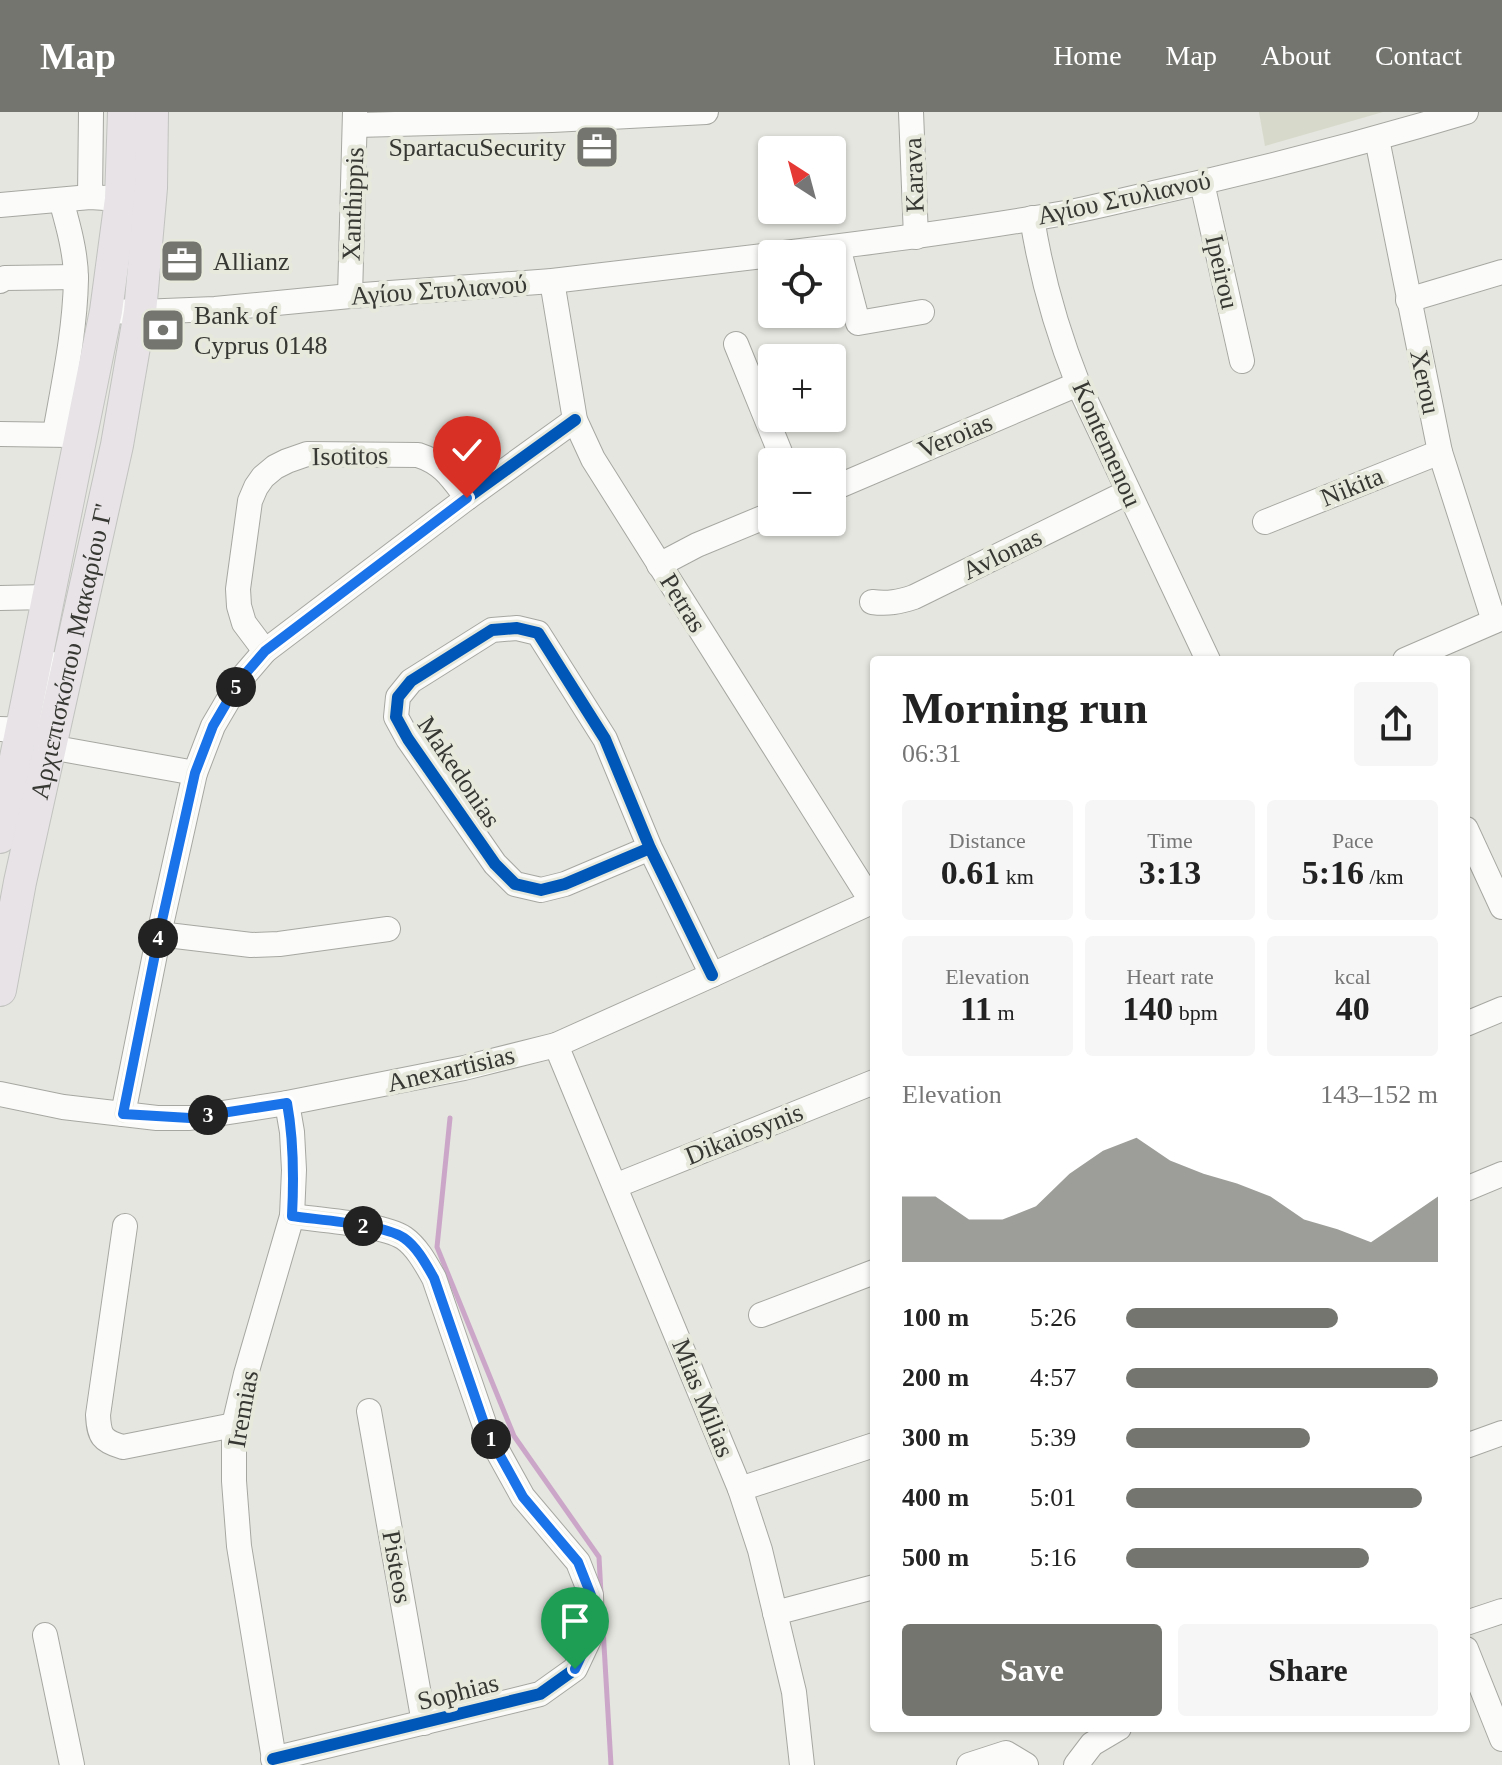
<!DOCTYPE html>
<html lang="en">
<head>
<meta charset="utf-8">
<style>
	:root { --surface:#fff; --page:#f6f6f6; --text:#222; --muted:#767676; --accent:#74756f }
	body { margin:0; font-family:Georgia,serif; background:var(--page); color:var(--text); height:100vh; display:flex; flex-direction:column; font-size:30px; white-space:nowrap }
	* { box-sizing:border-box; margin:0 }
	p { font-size:26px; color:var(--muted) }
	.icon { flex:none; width:44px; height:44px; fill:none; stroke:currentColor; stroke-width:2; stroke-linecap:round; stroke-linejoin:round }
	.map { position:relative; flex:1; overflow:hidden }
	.panel { position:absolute; left:870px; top:544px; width:600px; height:1076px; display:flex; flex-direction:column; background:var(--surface); border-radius:8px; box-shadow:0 2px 6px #0004 }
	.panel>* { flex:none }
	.needle { width:52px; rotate:324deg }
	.tools { position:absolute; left:758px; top:24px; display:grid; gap:16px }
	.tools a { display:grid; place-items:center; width:88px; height:88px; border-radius:8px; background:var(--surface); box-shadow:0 2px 6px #0004; font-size:40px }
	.pin { position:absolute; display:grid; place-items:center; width:68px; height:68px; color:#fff; margin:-82px -34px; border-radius:50% 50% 50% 0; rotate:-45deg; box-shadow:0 0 8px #0007 }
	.pin .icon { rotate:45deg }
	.km { position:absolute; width:40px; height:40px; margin:-20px; border-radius:50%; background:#222; color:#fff; font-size:22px; line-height:40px; text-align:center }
	.round { display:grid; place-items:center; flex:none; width:84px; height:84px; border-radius:8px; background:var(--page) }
	.summary { display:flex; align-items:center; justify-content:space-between; height:136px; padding:0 32px }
	h1 { font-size:44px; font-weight:700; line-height:60px }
	.stats { display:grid; grid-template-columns:repeat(3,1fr); gap:12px; height:136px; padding:8px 32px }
	.stats div { display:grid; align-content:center; border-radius:8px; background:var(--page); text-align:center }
	.stats b { font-size:34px; font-weight:700 }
	.stats small { font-size:22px; font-weight:400 }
	.stats p { font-size:22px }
	.chart { height:224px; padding:16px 32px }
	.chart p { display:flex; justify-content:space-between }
	.chart svg { width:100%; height:144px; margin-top:8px; fill:var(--accent); opacity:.7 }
	.cta { display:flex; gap:16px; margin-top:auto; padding:16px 32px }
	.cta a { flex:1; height:92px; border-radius:8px; background:var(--accent); color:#fff; font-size:32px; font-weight:700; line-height:92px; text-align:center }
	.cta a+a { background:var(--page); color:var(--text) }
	ul { padding:0 32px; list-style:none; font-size:26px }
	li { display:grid; grid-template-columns:128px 96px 1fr; align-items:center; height:60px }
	li i { height:20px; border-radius:10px; background:var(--accent) }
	header { display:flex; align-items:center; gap:48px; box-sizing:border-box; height:112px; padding:0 40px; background:var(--accent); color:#fff }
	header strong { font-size:38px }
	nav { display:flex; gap:44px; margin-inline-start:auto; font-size:28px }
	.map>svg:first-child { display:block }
	.built { fill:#d7d9cb }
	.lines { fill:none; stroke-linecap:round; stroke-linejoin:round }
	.stream { stroke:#cba6c9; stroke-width:5 }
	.minor-casing { stroke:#a7a7a2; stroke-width:26 }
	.major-casing { stroke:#c2c3c0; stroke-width:34 }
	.minor { stroke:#fbfbfa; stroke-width:24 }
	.major { stroke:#e7e3e6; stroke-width:32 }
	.cycleway-casing { stroke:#e6e9dc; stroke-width:17 }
	.cycleway { stroke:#0057b8; stroke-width:12 }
	.route-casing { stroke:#fff; stroke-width:16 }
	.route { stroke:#1a73e8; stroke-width:10 }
	.labels { text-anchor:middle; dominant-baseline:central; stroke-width:8; stroke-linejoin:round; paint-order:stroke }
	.poi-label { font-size:26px; fill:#373833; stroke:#e6e9dc; text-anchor:start }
	.street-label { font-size:26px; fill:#373833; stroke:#e6e9dc }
</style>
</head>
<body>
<header>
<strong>Map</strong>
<nav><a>Home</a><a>Map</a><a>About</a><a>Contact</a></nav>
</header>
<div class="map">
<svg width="1502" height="1653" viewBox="0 0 1502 1653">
	<rect width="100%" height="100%" fill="#e5e6df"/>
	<path class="built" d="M1259 0H1383L1265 34Z"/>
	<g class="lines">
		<g class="stream">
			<path d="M450 1006 437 1135 514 1324 599 1445 601 1482"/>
			<path d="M603 1516 611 1653"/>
		</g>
		<g class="minor-casing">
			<g id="minor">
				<path d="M911 0 916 125"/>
				<path d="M356 13 552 8 706 0"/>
				<path d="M1377 27 1440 340 1494 509"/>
				<path d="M1202 71 1242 249"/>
				<path d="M90 85 91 0"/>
				<path d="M0 93 90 85 121 87"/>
				<path d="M1032 106C1041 163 1057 219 1078 272L1208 548"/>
				<path d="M838 135 858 211 922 200"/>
				<path d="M776 142C873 130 969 118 1065 101 1095 95 1124 88 1154 81 1259 58 1363 31 1466 0"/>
				<path d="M0 169 5 166 76 165"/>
				<path d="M552 169 575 308 593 347 872 790"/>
				<path d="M350 184 355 0"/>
				<path d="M1408 188 1502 160"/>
				<path d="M106 199 140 200 215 197 350 184 552 169 772 143"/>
				<path d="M736 232 784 350"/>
				<path d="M55 321C64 270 75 219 76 167 76 141 68 113 61 88"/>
				<path d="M0 322 70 323"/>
				<path d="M832 377 1078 272"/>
				<path d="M1265 410 1440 340"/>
				<path d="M659 453 697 433 772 402"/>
				<path d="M0 486 48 485"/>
				<path d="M872 490C888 492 899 490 914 485L1128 380"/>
				<path d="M265 539 244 511 239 494 238 477 250 389 256 375 263 365 275 355 287 349 307 342 418 343C443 351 452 366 467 386"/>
				<path d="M1405 548 1502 506"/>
				<path d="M0 617C8 617 18 619 26 616 44 608 48 570 52 552"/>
				<path d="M50 635 195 661"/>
				<path d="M1466 717 1502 795"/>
				<path d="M650 736 565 772 541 778 515 772 495 752 408 627 396 605 398 585 411 569 492 518 517 516 538 521 605 627 650 736 712 863"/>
				<path d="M159 822 251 833 279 832 388 817"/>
				<path d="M1466 912 1502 897"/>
				<path d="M556 933 740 1377 760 1438 794 1580 802 1653"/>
				<path d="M0 982 63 995 157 1006H190L287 991 464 956 556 933 712 863 874 789"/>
				<path d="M123 1002 159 822 195 661 213 614 240 568 265 539 467 386 575 308"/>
				<path d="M615 1074 874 970"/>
				<path d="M1466 1077 1502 1062"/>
				<path d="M125 1114 98 1303C99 1324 102 1329 123 1335L234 1313"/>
				<path d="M761 1203 874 1160"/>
				<path d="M369 1299 424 1611"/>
				<path d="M1466 1334 1502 1321"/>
				<path d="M740 1377 874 1333"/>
				<path d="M775 1501 874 1475"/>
				<path d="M1466 1511 1502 1499"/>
				<path d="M45 1523 72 1653"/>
				<path d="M1466 1537 1502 1627"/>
				<path d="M273 1647 540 1582 575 1557 592 1521 591 1483 578 1450 523 1385 487 1320 434 1166C426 1152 417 1135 404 1126 383 1112 319 1108 292 1104"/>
				<path d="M275 1653 239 1434 234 1369V1313L246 1262 292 1104 294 1058 292 1020 287 991"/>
				<path d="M969 1653 1006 1641 1026 1653"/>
				<path d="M1076 1653 1092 1632 1119 1616"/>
			</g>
		</g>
		<g class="major-casing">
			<g id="major">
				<path d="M0 725 106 199 121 87 124 0"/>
				<path id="s1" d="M0 878 20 770 117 333 140 200 151 76 152 0"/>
			</g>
		</g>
		<use href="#minor" class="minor"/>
		<use href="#major" class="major"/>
		<g class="cycleway-casing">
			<g id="cycleway">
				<path d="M650 736 565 772 541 778 515 772 495 752 408 627 396 605 398 585 411 569 492 518 517 516 538 521 605 627 650 736 712 863"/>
				<path d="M123 1002 159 822 195 661 213 614 240 568 265 539 467 386 575 308"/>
				<path d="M273 1647 540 1582 575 1557 592 1521 591 1483 578 1450 523 1385 487 1320 434 1166C426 1152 417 1135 404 1126 383 1112 319 1108 292 1104"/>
			</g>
		</g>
		<use href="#cycleway" class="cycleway"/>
	</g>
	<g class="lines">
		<g class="route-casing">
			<path id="route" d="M467 386 265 539 240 568 213 614 195 661 159 822 123 1002 190 1006 287 991C294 1029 294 1065 292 1104 318 1108 383 1112 404 1126 417 1135 426 1152 434 1166L487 1320 523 1385 578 1450 591 1483 592 1521 575 1557"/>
		</g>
		<use href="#route" class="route"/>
	</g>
	<defs>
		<g id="office-square" transform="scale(2.3)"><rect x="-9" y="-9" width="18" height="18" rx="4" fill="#74756f" stroke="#e6e9dc"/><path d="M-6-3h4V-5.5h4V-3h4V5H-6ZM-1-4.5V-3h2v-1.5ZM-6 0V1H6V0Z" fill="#fff"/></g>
		<g id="bank-square" transform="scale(2.3)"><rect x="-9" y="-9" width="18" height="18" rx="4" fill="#74756f" stroke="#e6e9dc"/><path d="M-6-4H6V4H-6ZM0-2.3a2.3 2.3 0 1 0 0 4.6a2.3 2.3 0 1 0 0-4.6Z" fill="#fff"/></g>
	</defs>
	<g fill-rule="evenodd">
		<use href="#office-square" x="597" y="35"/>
		<use href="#office-square" x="182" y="149"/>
		<use href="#bank-square" x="163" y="218"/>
	</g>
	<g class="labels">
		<g class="poi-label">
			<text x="566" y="35" text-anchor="end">SpartacuSecurity</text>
			<text x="213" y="149">Allianz</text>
			<text x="194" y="203">Bank of<tspan x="194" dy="30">Cyprus 0148</tspan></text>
		</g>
		<g class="street-label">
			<text transform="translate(914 63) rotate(-92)">Karava</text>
			<text transform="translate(1124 86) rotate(-12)">Αγίου Στυλιανού</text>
			<text transform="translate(353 92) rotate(-88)">Xanthippis</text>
			<text transform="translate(1222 160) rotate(77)">Ipeirou</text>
			<text transform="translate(439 178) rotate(-4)">Αγίου Στυλιανού</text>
			<text transform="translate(1425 270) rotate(78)">Xerou</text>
			<text transform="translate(955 324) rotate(-23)">Veroias</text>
			<text transform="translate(1107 332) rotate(66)">Kontemenou</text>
			<text transform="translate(350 344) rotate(-1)">Isotitos</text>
			<text transform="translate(1352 375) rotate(-22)">Nikita</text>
			<text transform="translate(1002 442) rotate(-26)">Avlonas</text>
			<text transform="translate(683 491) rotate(58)">Petras</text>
			<text stroke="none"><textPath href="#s1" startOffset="346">Αρχιεπισκόπου Μακαρίου Γ'</textPath></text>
			<text transform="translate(459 660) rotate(56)">Makedonias</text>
			<text transform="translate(451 957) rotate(-13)">Anexartisias</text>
			<text transform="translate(744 1022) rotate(-22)">Dikaiosynis</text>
			<text transform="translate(703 1286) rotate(68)">Mias Milias</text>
			<text transform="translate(243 1297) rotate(-80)">Iremias</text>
			<text transform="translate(397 1455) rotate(80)">Pisteos</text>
			<text transform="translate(458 1580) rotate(-14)">Sophias</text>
		</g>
	</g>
</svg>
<div class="tools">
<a><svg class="needle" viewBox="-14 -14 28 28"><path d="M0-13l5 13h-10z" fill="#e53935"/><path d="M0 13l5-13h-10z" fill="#767676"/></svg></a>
<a><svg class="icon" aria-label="locate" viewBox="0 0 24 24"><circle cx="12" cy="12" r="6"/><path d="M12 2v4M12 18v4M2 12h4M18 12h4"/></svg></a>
<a>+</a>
<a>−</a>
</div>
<div class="pin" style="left:575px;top:1557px;background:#1e9e55"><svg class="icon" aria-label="arrive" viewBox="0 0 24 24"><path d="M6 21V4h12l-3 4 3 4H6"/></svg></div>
<div class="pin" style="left:467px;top:386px;background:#d93025"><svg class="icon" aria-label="check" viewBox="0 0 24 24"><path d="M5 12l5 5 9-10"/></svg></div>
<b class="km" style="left:491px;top:1327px">1</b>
<b class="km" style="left:363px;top:1114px">2</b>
<b class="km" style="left:208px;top:1003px">3</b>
<b class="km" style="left:158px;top:826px">4</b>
<b class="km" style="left:236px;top:575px">5</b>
<section class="panel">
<div class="summary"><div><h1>Morning run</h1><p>06:31</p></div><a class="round"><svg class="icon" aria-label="share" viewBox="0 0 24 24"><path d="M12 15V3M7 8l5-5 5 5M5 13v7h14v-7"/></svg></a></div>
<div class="stats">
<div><p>Distance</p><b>0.61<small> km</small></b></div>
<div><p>Time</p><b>3:13</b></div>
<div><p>Pace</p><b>5:16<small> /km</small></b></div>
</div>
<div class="stats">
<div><p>Elevation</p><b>11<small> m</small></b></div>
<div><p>Heart rate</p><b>140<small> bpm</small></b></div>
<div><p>kcal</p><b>40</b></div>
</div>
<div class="chart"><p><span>Elevation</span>143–152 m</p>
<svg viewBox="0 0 160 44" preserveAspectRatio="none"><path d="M0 44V24L10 24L20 31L30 31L40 27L50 17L60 10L70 6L80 13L90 17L100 20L110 24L120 31L130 34L140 38L150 31L160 24V44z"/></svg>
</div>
<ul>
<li><b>100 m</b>5:26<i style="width:68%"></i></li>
<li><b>200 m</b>4:57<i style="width:100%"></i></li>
<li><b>300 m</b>5:39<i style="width:59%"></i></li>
<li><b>400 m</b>5:01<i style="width:95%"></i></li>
<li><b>500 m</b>5:16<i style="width:78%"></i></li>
</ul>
<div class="cta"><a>Save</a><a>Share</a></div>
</section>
</div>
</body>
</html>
